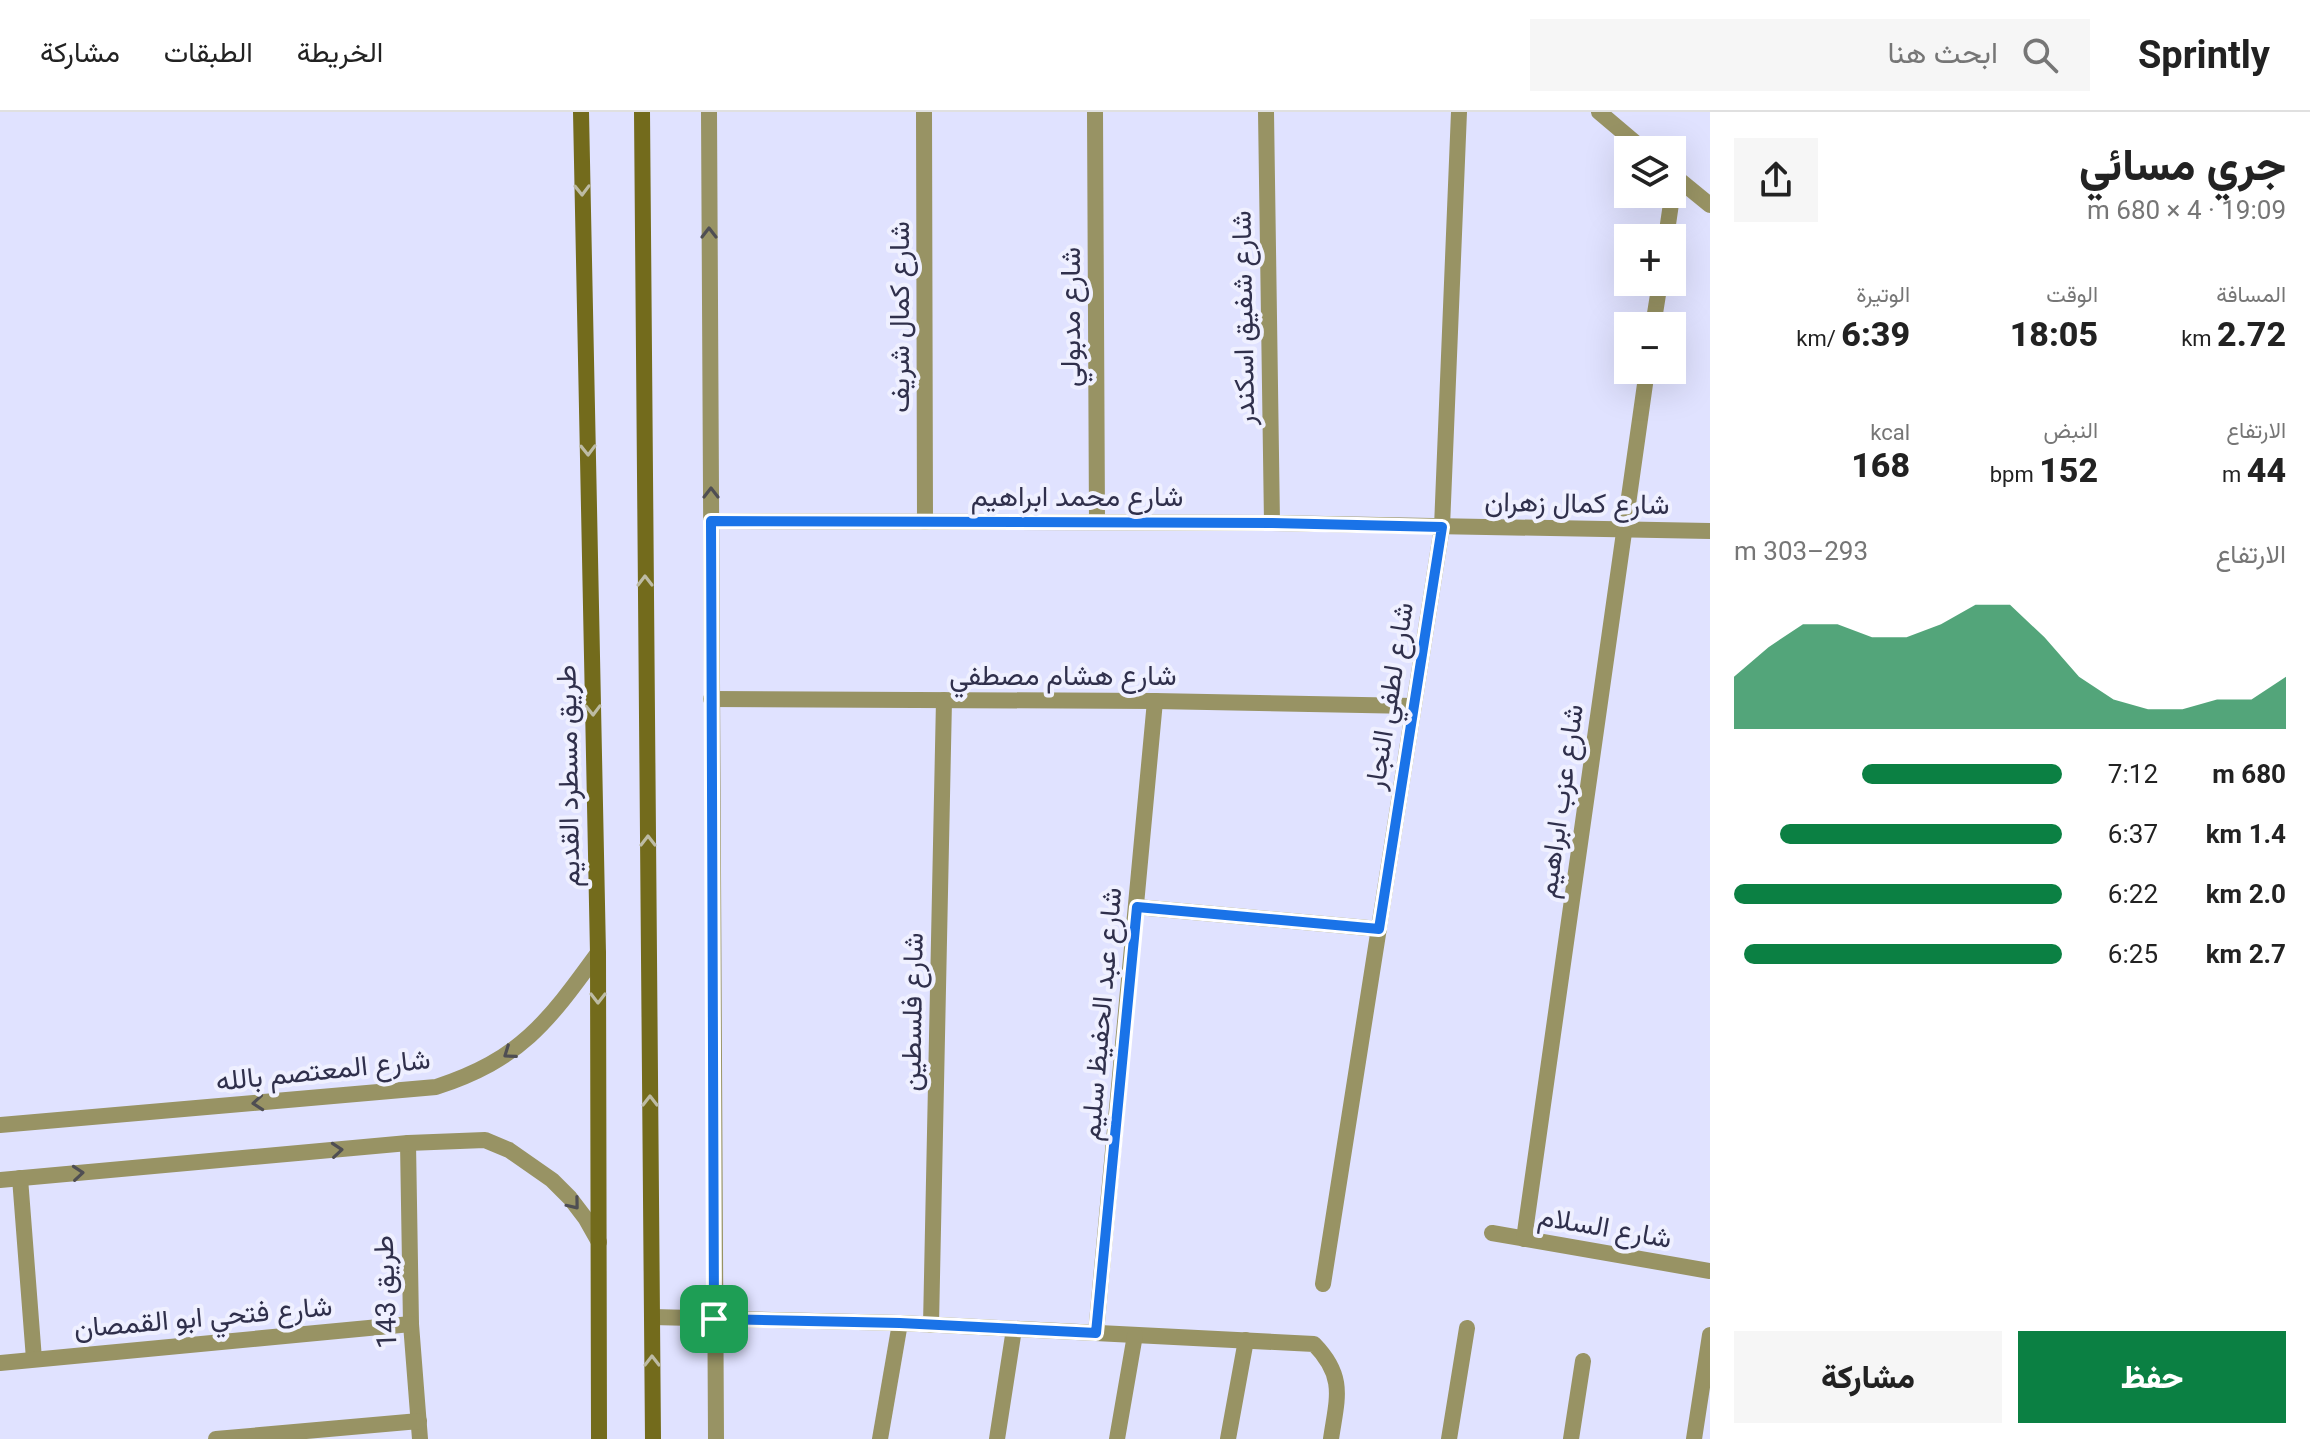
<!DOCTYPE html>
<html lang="ar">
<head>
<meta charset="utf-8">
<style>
	:root { --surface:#fff; --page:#f6f6f6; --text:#222; --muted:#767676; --line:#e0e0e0; --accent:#0b8043 }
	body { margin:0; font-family:Roboto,Vazirmatn,sans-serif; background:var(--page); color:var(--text); direction:rtl; height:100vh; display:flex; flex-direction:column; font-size:30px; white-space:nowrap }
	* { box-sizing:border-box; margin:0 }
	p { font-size:26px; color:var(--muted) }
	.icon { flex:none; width:44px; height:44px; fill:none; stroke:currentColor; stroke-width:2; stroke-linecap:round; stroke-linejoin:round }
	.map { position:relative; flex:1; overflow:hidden; direction:ltr }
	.sheet { display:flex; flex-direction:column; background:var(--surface); width:600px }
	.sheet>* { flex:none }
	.buttons { position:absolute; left:1614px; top:24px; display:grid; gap:16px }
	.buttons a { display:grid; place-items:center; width:72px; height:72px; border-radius:0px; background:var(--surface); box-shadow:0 8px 32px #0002; font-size:40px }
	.pin { position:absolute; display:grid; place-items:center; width:68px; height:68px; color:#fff; margin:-34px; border-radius:16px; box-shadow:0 4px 12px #0006 }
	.round { display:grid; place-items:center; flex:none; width:84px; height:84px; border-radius:0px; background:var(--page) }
	.overview { display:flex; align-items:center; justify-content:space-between; height:136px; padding:0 24px }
	h1 { font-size:44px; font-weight:800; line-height:60px }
	.stats { display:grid; grid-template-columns:repeat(3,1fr); gap:12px; height:136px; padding:8px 24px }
	.stats div { display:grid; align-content:center }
	.stats b { font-size:34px; font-weight:800 }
	.stats small { font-size:22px; font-weight:400 }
	.stats p { font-size:22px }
	.chart { height:224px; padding:16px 24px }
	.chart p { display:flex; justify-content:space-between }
	.chart svg { width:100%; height:144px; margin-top:8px; fill:var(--accent); opacity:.7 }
	.button { display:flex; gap:16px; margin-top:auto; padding:16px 24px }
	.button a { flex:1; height:92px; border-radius:0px; background:var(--accent); color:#fff; font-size:32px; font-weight:800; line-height:92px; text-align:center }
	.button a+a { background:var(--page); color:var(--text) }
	ul { padding:0 24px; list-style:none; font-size:26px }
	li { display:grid; grid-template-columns:128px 96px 1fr; align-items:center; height:60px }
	li i { height:20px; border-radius:10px; background:var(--accent) }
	header { display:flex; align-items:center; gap:48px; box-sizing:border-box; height:112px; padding:0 40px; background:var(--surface); border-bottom:2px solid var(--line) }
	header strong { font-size:38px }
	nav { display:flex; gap:44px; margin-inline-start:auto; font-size:28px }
	.search { width:560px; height:72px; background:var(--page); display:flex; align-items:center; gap:20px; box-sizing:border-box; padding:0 28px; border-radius:0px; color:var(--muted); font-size:30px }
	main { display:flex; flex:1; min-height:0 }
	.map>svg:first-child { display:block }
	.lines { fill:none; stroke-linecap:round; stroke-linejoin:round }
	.minor { stroke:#989364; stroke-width:16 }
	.secondary { stroke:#736b1c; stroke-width:16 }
	.oneway { stroke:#bdbba4 }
	.oneway2 { stroke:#4f4e53 }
	.route-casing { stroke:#fff; stroke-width:16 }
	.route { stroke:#1a73e8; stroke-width:10 }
	.labels { text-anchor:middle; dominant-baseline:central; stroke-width:8; stroke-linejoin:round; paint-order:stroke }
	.street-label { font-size:28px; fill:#30304c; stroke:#eff0ff }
</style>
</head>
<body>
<header>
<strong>Sprintly</strong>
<div class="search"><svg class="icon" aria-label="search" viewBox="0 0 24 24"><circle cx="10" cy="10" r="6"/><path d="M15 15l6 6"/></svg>ابحث هنا</div>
<nav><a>الخريطة</a><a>الطبقات</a><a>مشاركة</a></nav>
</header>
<main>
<section class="sheet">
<div class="overview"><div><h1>جري مسائي</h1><p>19:09 · 4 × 680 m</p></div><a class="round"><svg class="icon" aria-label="share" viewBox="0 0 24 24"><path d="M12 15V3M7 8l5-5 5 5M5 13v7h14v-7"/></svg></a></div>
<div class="stats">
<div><p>المسافة</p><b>2.72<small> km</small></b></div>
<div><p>الوقت</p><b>18:05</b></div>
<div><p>الوتيرة</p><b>6:39<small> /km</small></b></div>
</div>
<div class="stats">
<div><p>الارتفاع</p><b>44<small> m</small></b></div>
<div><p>النبض</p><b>152<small> bpm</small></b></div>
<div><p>kcal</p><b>168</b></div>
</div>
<div class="chart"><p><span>الارتفاع</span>293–303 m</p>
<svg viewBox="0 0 160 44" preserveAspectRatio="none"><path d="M0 44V28L10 19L20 12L30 12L40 16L50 16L60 12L70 6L80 6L90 16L100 28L110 35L120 38L130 38L140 35L150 35L160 28V44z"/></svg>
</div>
<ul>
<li><b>680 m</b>7:12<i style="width:61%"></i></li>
<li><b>1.4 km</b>6:37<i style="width:86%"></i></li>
<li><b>2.0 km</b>6:22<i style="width:100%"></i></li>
<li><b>2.7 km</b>6:25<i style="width:97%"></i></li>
</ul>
<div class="button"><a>حفظ</a><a>مشاركة</a></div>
</section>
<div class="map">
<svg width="1710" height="1327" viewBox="0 0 1710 1327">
	<rect width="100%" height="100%" fill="#e0e2ff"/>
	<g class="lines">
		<g class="minor">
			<path d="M709 0 716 1327"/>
			<path d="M924 0 925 410"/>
			<path d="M1095 0 1097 410"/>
			<path d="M1266 0 1272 411"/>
			<path d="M1599 0 1644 38"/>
			<path d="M1672 62 1710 93"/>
			<path d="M1666 126 1675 64"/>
			<path d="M1653 214 1660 170"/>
			<path d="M711 409 1272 411 1710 419"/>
			<path d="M711 587 1155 589 1414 594"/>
			<path d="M1137 795 1379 817"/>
			<path d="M0 1013 436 975C521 947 547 911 598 841"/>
			<path d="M408 1031 411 1212 420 1327"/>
			<path d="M20 1066 34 1247"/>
			<path d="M0 1068 408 1031 485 1028 509 1038 552 1068 570 1086 586 1107 599 1130"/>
			<path d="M1492 1121 1710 1159"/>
			<path d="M1524 1127 1647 258"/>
			<path d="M1323 1172 1442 415 1459 0"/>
			<path d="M652 1205 900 1211 1314 1232C1346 1265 1337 1286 1331 1327"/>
			<path d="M931 1213 944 588"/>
			<path d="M1096 1221 1155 589"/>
			<path d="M0 1251 411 1212"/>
			<path d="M216 1327 419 1309"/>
			<path d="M880 1327 900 1211"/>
			<path d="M997 1327 1014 1217"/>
			<path d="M1117 1327 1135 1223"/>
			<path d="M1228 1327 1246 1228"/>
			<path d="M1449 1327 1467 1216"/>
			<path d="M1571 1327 1583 1249"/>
			<path d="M1694 1327 1710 1223"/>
		</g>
		<g class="secondary">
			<path d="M581 0 598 841 599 1327"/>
			<path d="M642 0 653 1327"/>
		</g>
	</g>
	<defs><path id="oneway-chevron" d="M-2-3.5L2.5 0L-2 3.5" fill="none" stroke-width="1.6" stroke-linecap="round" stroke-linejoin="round" transform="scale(2)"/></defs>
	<g class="oneway">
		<use href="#oneway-chevron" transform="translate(582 78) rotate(89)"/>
		<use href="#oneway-chevron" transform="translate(588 338) rotate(89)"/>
		<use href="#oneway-chevron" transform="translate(645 469) rotate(-90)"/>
		<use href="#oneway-chevron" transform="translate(593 598) rotate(89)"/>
		<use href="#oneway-chevron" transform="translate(648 729) rotate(-90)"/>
		<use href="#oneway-chevron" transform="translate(598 886) rotate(90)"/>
		<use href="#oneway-chevron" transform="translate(650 989) rotate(-90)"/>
		<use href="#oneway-chevron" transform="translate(652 1249) rotate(-90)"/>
	</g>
	<g class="oneway2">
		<use href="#oneway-chevron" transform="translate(709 121) rotate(-90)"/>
		<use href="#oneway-chevron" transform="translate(711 381) rotate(-90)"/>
		<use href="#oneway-chevron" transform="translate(509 941) rotate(145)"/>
		<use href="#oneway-chevron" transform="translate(258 991) rotate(175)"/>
		<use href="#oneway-chevron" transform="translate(337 1038) rotate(-5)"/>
		<use href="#oneway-chevron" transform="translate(78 1061) rotate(-5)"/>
		<use href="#oneway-chevron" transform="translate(574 1092) rotate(51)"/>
	</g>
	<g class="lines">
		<g class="route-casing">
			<path id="route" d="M711 409 1272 411 1442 415 1379 817 1137 795 1096 1221 900 1211 714 1207Z"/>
		</g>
		<use href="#route" class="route"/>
	</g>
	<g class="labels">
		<g class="street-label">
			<text transform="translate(899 205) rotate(-90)">شارع كمال شريف</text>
			<text transform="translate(1070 205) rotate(-90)">شارع مدبولي</text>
			<text transform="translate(1243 206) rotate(-91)">شارع شفيق اسكندر</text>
			<text x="1077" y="384">شارع محمد ابراهيم</text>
			<text transform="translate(1577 391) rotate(1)">شارع كمال زهران</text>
			<text x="1063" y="563">شارع هشام مصطفي</text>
			<text transform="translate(1389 584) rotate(-81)">شارع لطفي النجار</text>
			<text transform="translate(568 664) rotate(-91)">طريق مسطرد القديم</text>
			<text transform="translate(1560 689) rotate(-82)">شارع عزب ابراهيم</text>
			<text transform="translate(912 900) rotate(-89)">شارع فلسطين</text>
			<text transform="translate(1101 902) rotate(-85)">شارع عبد الحفيظ سليم</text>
			<text transform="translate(323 958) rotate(-6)">شارع المعتصم بالله</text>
			<text transform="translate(1605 1115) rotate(10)">شارع السلام</text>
			<text transform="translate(385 1180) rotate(-92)">طريق 143</text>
			<text transform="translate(203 1205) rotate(-5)">شارع فتحي ابو القمصان</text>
		</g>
	</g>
</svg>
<div class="buttons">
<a><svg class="icon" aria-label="layers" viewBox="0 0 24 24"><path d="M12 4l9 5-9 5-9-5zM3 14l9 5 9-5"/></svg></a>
<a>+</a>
<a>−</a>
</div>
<div class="pin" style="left:714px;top:1207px;background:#1e9e55"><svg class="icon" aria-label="arrive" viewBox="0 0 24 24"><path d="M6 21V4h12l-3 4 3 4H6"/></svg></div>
</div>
</main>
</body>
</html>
